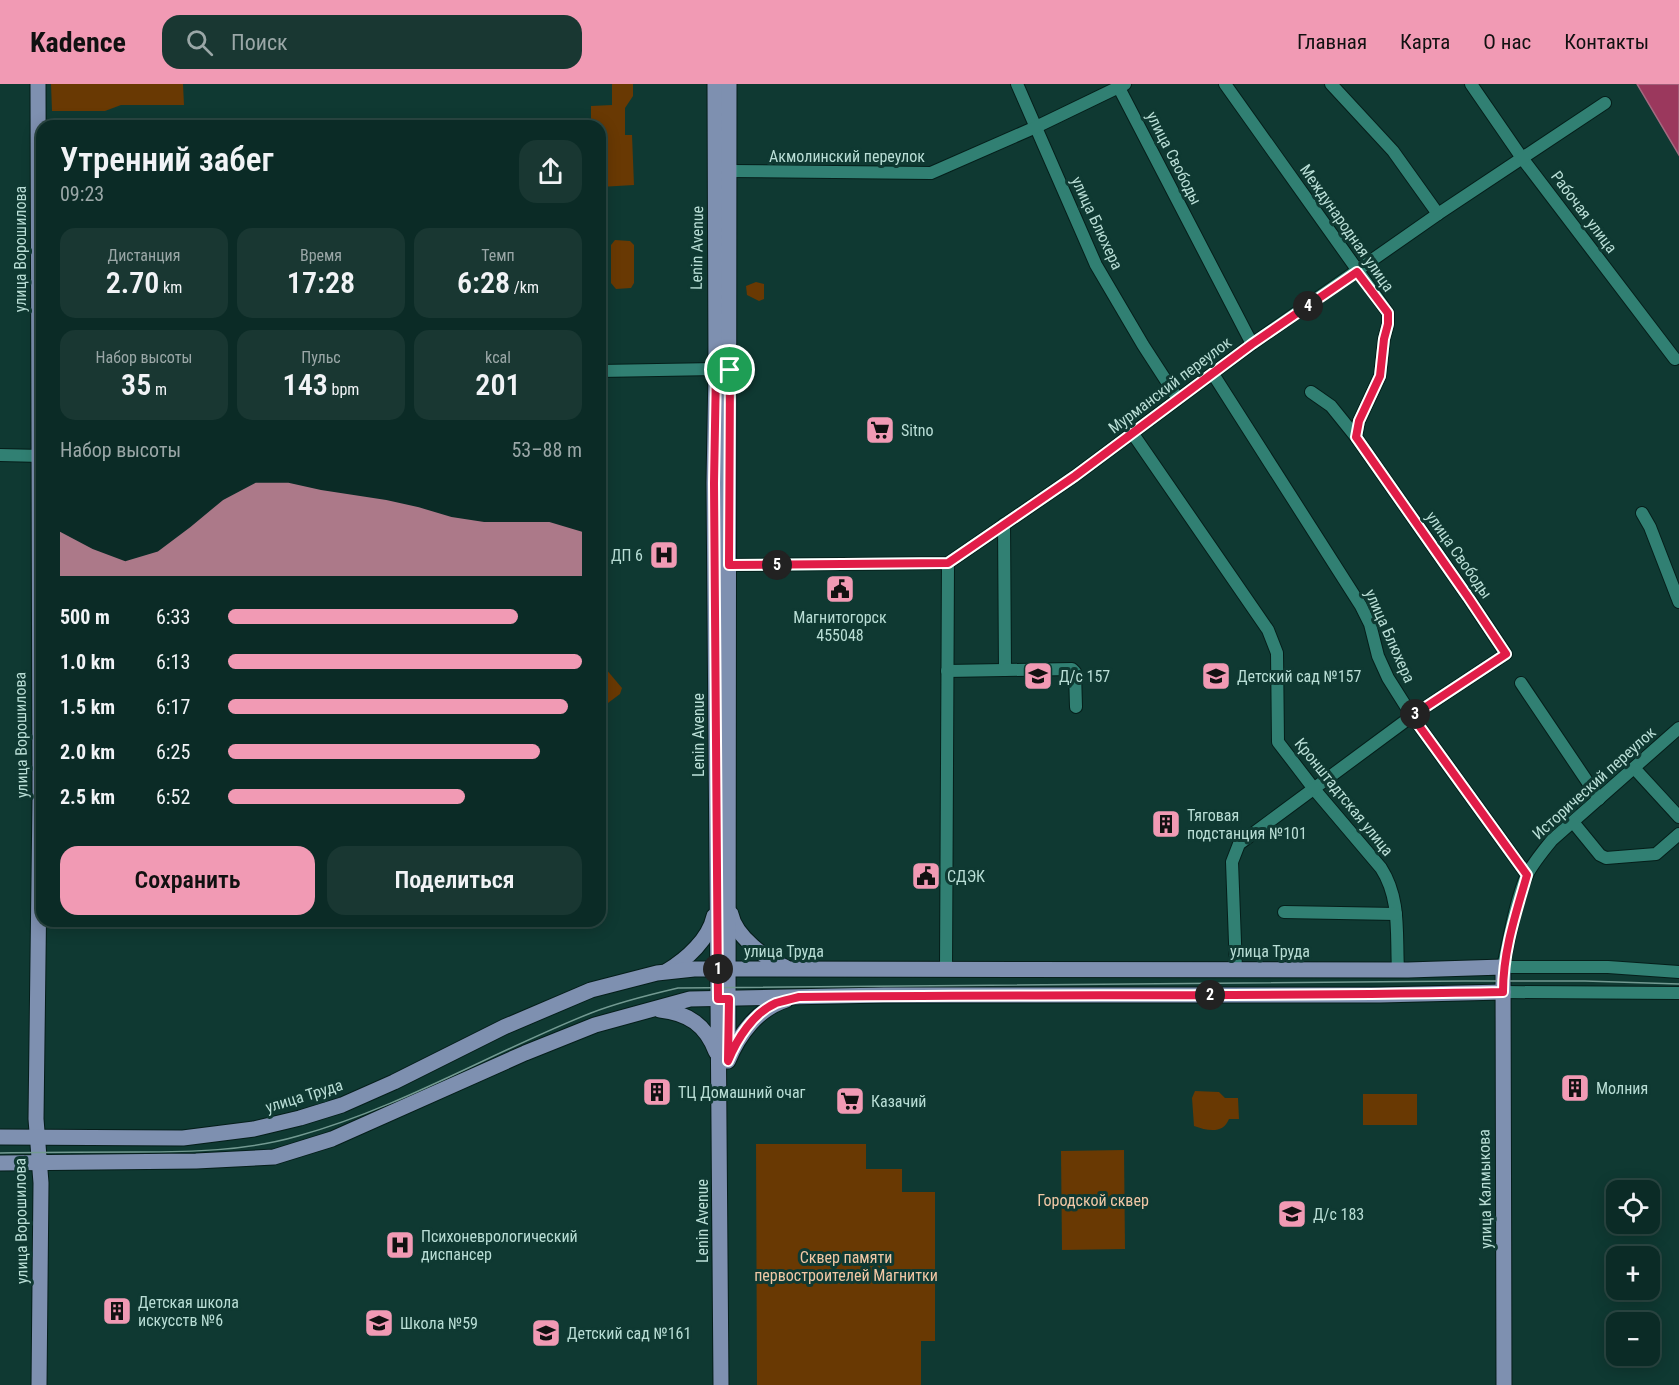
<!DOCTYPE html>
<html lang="ru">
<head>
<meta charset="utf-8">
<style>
	:root { --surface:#0b2b26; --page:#193732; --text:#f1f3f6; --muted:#9aa7a7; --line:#2b4743; --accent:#f19ab4 }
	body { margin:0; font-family:"Roboto Condensed",sans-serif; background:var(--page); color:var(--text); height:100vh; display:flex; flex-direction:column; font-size:22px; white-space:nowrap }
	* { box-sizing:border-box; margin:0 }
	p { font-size:20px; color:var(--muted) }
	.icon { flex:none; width:33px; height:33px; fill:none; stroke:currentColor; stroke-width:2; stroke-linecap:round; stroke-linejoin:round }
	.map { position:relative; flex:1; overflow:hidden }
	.details { position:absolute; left:36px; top:36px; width:570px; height:807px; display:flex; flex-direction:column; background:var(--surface); border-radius:18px; box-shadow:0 3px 15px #0003,0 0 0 2px var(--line) }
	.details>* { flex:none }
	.tools { position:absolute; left:1606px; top:1096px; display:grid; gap:12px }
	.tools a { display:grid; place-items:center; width:54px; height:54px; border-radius:12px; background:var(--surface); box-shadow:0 3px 15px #0003,0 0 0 2px var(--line); font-size:30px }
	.pin { position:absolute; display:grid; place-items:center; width:51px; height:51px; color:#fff; margin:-26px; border:3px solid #fff; border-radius:50%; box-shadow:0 2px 6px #0007 }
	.km { position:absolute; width:30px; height:30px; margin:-15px; border-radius:50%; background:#222; color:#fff; font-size:16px; line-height:30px; text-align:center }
	.round { display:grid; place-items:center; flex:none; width:63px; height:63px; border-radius:18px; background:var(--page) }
	.headline { display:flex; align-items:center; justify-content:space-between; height:102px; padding:0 24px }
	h1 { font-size:33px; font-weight:600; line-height:45px }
	.stats { display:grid; grid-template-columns:repeat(3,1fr); gap:9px; height:102px; padding:6px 24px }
	.stats div { display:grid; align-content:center; border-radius:15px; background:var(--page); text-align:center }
	.stats b { font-size:30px; font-weight:600 }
	.stats small { font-size:16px; font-weight:400 }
	.stats p { font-size:16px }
	.chart { height:168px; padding:12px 24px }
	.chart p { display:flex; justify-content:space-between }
	.chart svg { width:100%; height:108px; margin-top:6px; fill:var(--accent); opacity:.7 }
	.primary-button { display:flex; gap:12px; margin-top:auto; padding:12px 24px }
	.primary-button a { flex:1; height:69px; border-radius:18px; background:var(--accent); color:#111; font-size:24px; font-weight:600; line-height:69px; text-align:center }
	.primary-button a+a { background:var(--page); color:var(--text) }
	ul { padding:0 24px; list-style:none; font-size:20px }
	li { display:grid; grid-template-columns:96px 72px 1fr; align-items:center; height:45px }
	li i { height:15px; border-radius:8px; background:var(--accent) }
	header { display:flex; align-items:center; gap:36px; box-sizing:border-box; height:84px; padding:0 30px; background:var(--accent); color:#111 }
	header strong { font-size:28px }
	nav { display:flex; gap:33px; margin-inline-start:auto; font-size:21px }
	.search { width:420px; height:54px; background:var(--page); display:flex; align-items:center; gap:15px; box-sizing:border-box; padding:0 21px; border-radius:18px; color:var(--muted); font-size:22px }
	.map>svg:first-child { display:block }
	.green { fill:#693903 }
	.water { fill:#9b385d; stroke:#a46a81; stroke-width:1.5 }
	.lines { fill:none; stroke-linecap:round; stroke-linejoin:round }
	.minor-casing { stroke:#051e1a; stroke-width:14 }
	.major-casing { stroke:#051e1a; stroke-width:17 }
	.minor { stroke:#318073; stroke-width:12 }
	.major { stroke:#7e90b0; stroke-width:15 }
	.tram { stroke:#739a92; stroke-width:1.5 }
	.route-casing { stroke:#fff; stroke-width:12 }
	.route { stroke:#e11d48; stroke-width:8 }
	.labels { text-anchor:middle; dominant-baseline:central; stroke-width:6; stroke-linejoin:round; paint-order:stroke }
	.street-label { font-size:16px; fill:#b9ded6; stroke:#0f3932 }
	.poi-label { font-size:16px; fill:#b9ded6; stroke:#0f3932; text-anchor:start }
	.park-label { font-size:16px; fill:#f2c8a6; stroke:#0f3932 }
</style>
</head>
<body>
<header>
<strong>Kadence</strong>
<div class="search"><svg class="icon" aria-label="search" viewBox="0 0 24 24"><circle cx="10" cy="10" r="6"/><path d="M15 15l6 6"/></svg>Поиск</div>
<nav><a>Главная</a><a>Карта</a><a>О нас</a><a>Контакты</a></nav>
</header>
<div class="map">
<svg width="1679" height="1301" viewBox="0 0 1679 1301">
	<rect width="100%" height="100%" fill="#0f3932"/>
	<g class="green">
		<path d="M51 0H183L184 21H121L105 27H52Z"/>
		<path d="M612 0H633V12L625 24V51H632L634 101 600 103V42H591V22L612 21Z"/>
		<path d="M615 156 630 157 634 161V199L631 204 616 205 611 199V161Z"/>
		<path d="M756 198 764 200V215L759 217 747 211 746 202Z"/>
		<path d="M600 578 622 604 620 610 608 619 600 615Z"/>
		<path d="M1195 1007 1219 1008 1225 1014H1238L1239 1035H1229C1223 1050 1208 1047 1194 1042L1192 1014Z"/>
		<rect x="1363" y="1010" width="54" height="31"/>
		<path d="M756 1060H866V1085H902V1108H935V1257H921V1301H757Z"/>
		<path d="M1124 1066 1125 1165 1062 1166 1061 1067Z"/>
	</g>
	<path class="water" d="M1637 0H1679V71Z"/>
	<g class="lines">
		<g class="minor-casing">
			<g id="minor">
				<path d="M1017 0 1096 181 1143 261 1178 315"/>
				<path d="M1117 0 1252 260"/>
				<path d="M1225 0 1388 229V240L1384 255 1380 292 1359 337 1356 353"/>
				<path d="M1331 0 1393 67 1438 130"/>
				<path d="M1471 0 1522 74 1675 275"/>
				<path d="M730 87 931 89 1036 43 1125 0"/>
				<path d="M600 287 716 285"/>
				<path d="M1213 290 1361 522 1370 540 1378 572 1388 594 1412 632 1527 791"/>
				<path d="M1133 350 1268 546 1277 569 1278 658 1314 705 1381 784C1401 815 1396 850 1398 886"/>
				<path d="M0 371 42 372"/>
				<path d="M1642 429 1650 443 1679 518"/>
				<path d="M1004 440 1005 586"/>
				<path d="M722 481 948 479 1075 392 1252 260 1438 130 1605 19"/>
				<path d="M947 587 1072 585 1075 588 1076 623"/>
				<path d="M1521 599 1599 715"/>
				<path d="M1679 644 1552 756C1543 767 1533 779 1527 791 1516 815 1509 856 1503 883H1608L1679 888"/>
				<path d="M1635 685 1679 733"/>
				<path d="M1573 738 1600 771 1606 774 1656 770 1679 750"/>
				<path d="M1284 828 1396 830"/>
				<path d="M946 885 948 479"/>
				<path d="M1236 885 1232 778 1239 760 1412 632 1506 570 1468 513 1356 353 1331 322 1311 308"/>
				<path d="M1503 908 1679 909"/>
			</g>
		</g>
		<g class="major-casing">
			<g id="major">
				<path d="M38 0 40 715 36 1035 41 1099 39 1301"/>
				<path d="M715 0 716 285 714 399 721 1301"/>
				<path d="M731 830C735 852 766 875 785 883"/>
				<path d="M667 887C687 875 709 855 714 832"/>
				<path d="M660 926C688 929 706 941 716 968"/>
				<path d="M728 959 729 0"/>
				<path d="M728 977C739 950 758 925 786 916"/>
				<path d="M0 1053 183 1054 254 1045 300 1034 342 1021 394 998 504 943 591 906 657 889 694 885 1408 886 1503 883 1504 1301"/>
				<path d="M0 1079 196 1077 274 1073 332 1055 525 969 595 941 690 915 884 911H1380L1503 908"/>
			</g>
		</g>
		<use href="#minor" class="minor"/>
		<use href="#major" class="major"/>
		<path class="tram" d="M0 1069C45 1068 91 1068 136 1068 190 1068 246 1067 298 1052 400 1024 492 968 591 929 619 918 648 911 678 904L1465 897H1585L1679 900"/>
	</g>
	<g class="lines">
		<g class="route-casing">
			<path id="route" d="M1357 188 1388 229V240L1384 255 1380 292 1359 337 1356 353 1468 513 1506 570 1412 632 1527 791C1516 829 1503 867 1503 908 1269 913 1034 910 799 913 791 915 783 917 776 919 753 929 737 955 728 977L729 915H718L714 399 716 285 730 286 729 481 948 479 1075 392 1252 260Z"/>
		</g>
		<use href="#route" class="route"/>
	</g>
	<defs>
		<g id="supermarket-square" transform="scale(1.5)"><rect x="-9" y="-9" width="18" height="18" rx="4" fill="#f19ab4" stroke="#0f3932"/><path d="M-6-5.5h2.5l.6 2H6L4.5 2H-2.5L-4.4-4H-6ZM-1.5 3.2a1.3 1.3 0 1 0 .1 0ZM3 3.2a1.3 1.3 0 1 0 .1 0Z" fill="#111"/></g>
		<g id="hospital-square" transform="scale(1.5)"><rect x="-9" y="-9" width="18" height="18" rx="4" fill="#f19ab4" stroke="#0f3932"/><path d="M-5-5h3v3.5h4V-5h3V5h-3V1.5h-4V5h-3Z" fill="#111"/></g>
		<g id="civic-square" transform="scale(1.5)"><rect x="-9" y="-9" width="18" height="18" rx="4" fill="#f19ab4" stroke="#0f3932"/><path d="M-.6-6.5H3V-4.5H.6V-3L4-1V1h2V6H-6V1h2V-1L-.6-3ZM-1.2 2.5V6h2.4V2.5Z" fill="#111"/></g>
		<g id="school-square" transform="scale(1.5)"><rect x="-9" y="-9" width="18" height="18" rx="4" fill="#f19ab4" stroke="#0f3932"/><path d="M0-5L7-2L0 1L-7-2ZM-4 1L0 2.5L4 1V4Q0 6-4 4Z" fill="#111"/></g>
		<g id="building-square" transform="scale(1.5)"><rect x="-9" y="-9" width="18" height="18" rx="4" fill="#f19ab4" stroke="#0f3932"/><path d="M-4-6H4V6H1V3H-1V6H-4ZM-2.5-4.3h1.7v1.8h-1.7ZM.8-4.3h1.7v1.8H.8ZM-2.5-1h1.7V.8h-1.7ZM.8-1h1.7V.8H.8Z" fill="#111"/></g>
	</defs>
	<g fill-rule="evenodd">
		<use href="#supermarket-square" x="880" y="346"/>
		<use href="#hospital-square" x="664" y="471"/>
		<use href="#civic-square" x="840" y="505"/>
		<use href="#school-square" x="1038" y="592"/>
		<use href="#school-square" x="1216" y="592"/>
		<use href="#building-square" x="1166" y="740"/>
		<use href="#civic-square" x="926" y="792"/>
		<use href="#building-square" x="1575" y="1004"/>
		<use href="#building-square" x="657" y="1008"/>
		<use href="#supermarket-square" x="850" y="1017"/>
		<use href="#school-square" x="1292" y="1130"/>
		<use href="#hospital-square" x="400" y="1161"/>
		<use href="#building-square" x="117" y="1227"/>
		<use href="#school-square" x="379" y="1239"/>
		<use href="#school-square" x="546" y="1249"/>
	</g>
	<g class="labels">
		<g class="street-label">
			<text x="847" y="72">Акмолинский переулок</text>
			<text transform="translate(1174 74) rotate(63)">улица Свободы</text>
			<text transform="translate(1584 128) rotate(53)">Рабочая улица</text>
			<text transform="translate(1097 139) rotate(65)">улица Блюхера</text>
			<text transform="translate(1347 144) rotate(55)">Международная улица</text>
			<text transform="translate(697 164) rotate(-89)">Lenin Avenue</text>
			<text transform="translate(20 165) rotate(-90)">улица Ворошилова</text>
			<text transform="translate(1170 301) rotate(-37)">Мурманский переулок</text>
			<text transform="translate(1459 471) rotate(55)">улица Свободы</text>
			<text transform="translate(1390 552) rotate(66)">улица Блюхера</text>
			<text transform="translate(21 651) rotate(-91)">улица Ворошилова</text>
			<text transform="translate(698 651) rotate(-90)">Lenin Avenue</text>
			<text transform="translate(1594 699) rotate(-42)">Исторический переулок</text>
			<text transform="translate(1344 713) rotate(51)">Кронштадтская улица</text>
			<text x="784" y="867">улица Труда</text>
			<text x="1270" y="867">улица Труда</text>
			<text transform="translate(304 1012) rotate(-17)">улица Труда</text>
			<text transform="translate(1485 1105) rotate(-91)">улица Калмыкова</text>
			<text transform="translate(21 1137) rotate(-91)">улица Ворошилова</text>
			<text transform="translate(702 1137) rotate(-90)">Lenin Avenue</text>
		</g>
		<g class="poi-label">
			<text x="901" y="346">Sitno</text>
			<text x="643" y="471" text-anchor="end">ДП 6</text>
			<text x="840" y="533" text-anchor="middle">Магнитогорск<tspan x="840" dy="18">455048</tspan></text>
			<text x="1059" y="592">Д/с 157</text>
			<text x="1237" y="592">Детский сад №157</text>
			<text x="1187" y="731">Тяговая<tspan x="1187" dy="18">подстанция №101</tspan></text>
			<text x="947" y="792">СДЭК</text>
			<text x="1596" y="1004">Молния</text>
			<text x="678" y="1008">ТЦ Домашний очаг</text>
			<text x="871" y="1017">Казачий</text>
			<text x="1313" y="1130">Д/с 183</text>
			<text x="421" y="1152">Психоневрологический<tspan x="421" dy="18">диспансер</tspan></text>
			<text x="138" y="1218">Детская школа<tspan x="138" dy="18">искусств №6</tspan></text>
			<text x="400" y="1239">Школа №59</text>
			<text x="567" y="1249">Детский сад №161</text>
		</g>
		<g class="park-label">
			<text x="1093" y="1116">Городской сквер</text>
			<text x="846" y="1173">Сквер памяти<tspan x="846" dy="18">первостроителей Магнитки</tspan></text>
		</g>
	</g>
</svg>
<div class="tools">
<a><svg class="icon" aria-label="locate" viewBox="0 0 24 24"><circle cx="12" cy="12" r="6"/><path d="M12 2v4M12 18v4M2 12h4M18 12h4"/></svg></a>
<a>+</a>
<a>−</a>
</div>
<div class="pin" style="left:730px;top:286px;background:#1e9e55"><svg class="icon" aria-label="arrive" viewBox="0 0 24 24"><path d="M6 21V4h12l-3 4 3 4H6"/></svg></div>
<b class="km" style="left:718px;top:885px">1</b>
<b class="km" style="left:1210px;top:911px">2</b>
<b class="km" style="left:1415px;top:630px">3</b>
<b class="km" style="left:1308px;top:222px">4</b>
<b class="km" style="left:777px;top:481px">5</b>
<section class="details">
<div class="headline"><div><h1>Утренний забег</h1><p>09:23</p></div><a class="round"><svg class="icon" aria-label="share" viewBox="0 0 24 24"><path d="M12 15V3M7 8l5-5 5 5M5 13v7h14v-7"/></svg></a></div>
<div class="stats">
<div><p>Дистанция</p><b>2.70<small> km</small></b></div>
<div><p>Время</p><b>17:28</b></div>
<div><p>Темп</p><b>6:28<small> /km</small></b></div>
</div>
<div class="stats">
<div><p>Набор высоты</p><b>35<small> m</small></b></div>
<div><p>Пульс</p><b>143<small> bpm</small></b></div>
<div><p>kcal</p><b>201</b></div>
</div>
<div class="chart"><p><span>Набор высоты</span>53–88 m</p>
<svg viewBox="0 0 160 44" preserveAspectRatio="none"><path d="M0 44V26L10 33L20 38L30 34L40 24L50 13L60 6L70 6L80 9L90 11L100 13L110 16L120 20L130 22L140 22L150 22L160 26V44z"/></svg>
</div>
<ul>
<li><b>500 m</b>6:33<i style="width:82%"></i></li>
<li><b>1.0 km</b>6:13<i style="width:100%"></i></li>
<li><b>1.5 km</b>6:17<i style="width:96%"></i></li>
<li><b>2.0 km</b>6:25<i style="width:88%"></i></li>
<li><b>2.5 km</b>6:52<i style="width:67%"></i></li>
</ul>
<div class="primary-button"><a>Сохранить</a><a>Поделиться</a></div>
</section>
</div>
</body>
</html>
